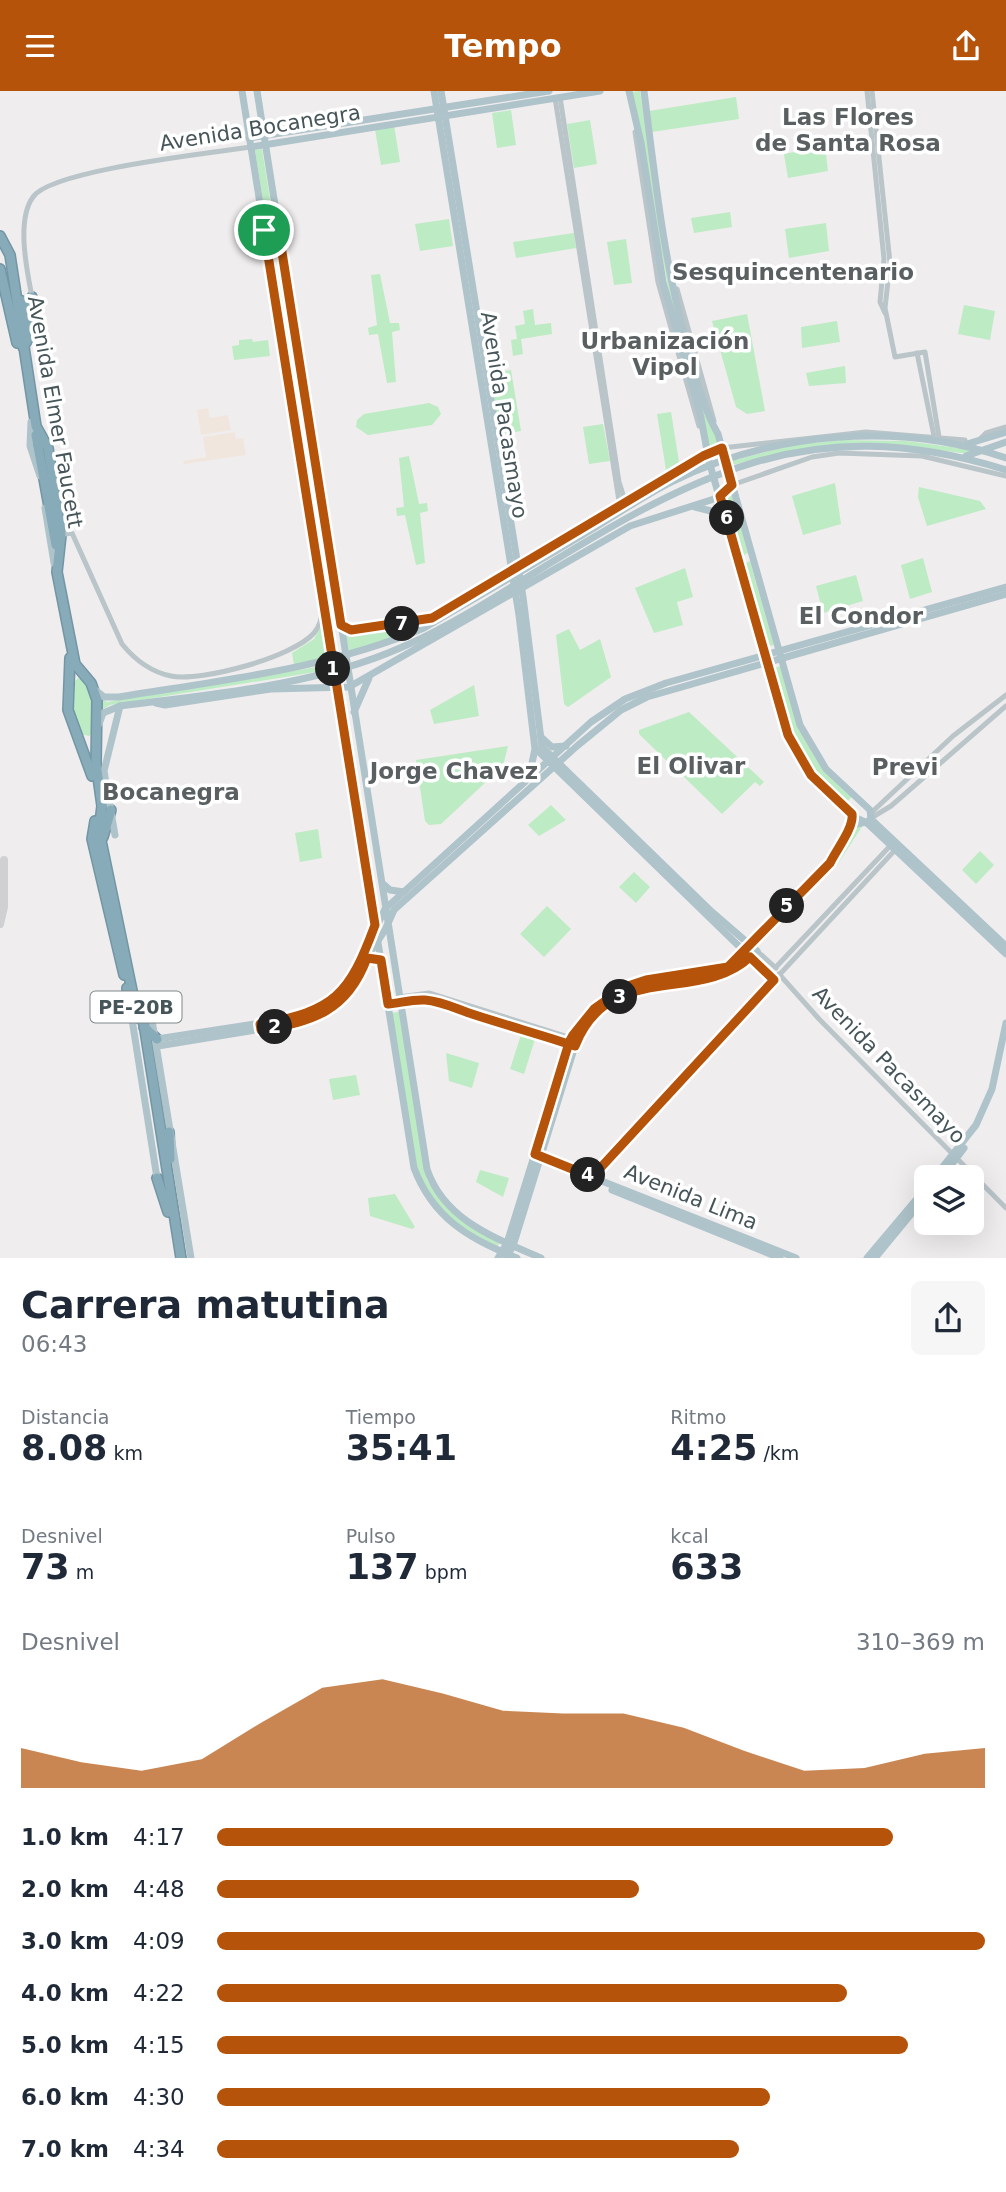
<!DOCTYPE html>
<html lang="es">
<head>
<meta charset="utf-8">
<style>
	:root { --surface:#fff; --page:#f6f6f7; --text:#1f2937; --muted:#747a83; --accent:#b45309 }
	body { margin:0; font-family:"DejaVu Sans",sans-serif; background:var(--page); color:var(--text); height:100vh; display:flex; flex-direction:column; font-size:26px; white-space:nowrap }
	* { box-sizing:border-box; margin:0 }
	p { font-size:23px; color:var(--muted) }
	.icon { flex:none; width:38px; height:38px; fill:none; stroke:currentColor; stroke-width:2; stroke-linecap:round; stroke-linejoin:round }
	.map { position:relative; height:1167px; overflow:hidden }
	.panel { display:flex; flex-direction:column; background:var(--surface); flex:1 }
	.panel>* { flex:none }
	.controls { position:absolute; left:914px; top:1074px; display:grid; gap:14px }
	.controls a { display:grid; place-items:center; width:70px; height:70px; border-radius:10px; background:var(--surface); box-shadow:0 7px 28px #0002; font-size:35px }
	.pin { position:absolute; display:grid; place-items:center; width:60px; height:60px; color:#fff; margin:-30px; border:4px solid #fff; border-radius:50%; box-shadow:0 2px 7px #0007 }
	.km { position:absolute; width:35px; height:35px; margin:-18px; border-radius:50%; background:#222; color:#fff; font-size:19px; line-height:35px; text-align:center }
	.round { display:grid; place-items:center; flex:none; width:74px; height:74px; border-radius:10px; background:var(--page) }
	.headline { display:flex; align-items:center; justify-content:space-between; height:119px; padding:0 21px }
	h1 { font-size:38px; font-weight:800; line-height:52px }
	.figures { display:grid; grid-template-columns:repeat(3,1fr); gap:10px; height:119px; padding:7px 21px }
	.figures div { display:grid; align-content:center }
	.figures b { font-size:35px; font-weight:800 }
	.figures small { font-size:19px; font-weight:400 }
	.figures p { font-size:19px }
	.chart { height:196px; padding:14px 21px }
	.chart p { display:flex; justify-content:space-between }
	.chart svg { width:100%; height:126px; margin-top:7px; fill:var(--accent); opacity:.7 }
	ul { padding:0 21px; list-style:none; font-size:23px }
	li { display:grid; grid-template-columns:112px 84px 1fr; align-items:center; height:52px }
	li i { height:18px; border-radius:9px; background:var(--accent) }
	header { display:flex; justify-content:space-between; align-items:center; height:91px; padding:0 21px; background:var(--accent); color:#fff; font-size:32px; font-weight:800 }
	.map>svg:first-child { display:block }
	.green { fill:#bdebc4 }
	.sand { fill:#f0e6de }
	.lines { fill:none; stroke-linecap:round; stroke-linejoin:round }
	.taxiway { stroke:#d0d0d2; stroke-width:8 }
	.highway-casing { stroke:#7396a5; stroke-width:12 }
	.minor { stroke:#b9c5c9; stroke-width:5 }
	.major { stroke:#aec3ca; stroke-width:7 }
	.highway { stroke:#87abb9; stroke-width:9 }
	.route-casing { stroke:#fff; stroke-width:14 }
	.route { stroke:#b45309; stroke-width:9 }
	.labels { text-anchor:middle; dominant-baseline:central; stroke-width:7; stroke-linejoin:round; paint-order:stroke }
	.shield { fill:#fff; stroke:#7e888b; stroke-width:2 }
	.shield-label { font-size:19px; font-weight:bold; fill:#465559 }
	.street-label { font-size:21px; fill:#465559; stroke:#fff }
	.neighbourhood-label { font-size:23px; font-weight:bold; fill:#5a5f61; stroke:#fff }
</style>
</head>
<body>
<header><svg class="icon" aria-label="menu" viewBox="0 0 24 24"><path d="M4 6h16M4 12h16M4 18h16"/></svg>Tempo<svg class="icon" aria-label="share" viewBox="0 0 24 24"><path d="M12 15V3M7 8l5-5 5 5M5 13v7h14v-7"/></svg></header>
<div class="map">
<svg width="1006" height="1167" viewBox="0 0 1006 1167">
	<rect width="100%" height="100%" fill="#f0edee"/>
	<g class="green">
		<path d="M640 0 670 194 719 355 709 359 668 196 632 1Z"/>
		<path d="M736 6 739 28 652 41 649 20Z"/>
		<path d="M511 19 516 54 497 57 492 22Z"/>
		<path d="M590 29 597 73 574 77 567 33Z"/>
		<path d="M394 34 400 71 381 74 375 38Z"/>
		<path d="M825 55 828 80 788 87 784 63Z"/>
		<path d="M262 58 274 133 267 135 255 59Z"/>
		<path d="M730 121 732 136 694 142 691 127Z"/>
		<path d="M449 128 453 155 420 160 415 133Z"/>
		<path d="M826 132 829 160 789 167 785 138Z"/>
		<path d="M269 142H275L288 221 280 222Z"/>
		<path d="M574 142 576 157 516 167 513 151Z"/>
		<path d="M626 148 632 192 614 194 607 151Z"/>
		<path d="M380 183 390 232H399L400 239 392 241 396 291 387 292 378 243 369 244 368 237 377 234 371 184Z"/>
		<path d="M964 214 995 220 990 249 958 243Z"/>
		<path d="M533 218 535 234 551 232 552 243 521 248 523 263 513 265 511 249 517 248 515 235 525 233 523 220Z"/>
		<path d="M747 223 765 320 747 323 736 316 712 230Z"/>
		<path d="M283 230H288L303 329 297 328Z"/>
		<path d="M837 230 840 251 802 257 801 236Z"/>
		<path d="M252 248 253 251 268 249 270 265 234 269 232 255 239 254V249Z"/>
		<path d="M845 275 846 292 809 295 806 282Z"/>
		<path d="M511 279 521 340 498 344 488 282Z"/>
		<path d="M429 312 438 316 441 323 432 334 368 344 356 336 357 329 364 323Z"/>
		<path d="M671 321 679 371 666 379 657 323Z"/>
		<path d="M603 333 610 370 589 373 583 336Z"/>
		<path d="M304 337 307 340 333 501 328 505 325 503 300 340Z"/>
		<path d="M841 349 906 350 974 359 969 363C880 351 820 351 732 374L731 370 793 354Z"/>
		<path d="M409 365 419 413 427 412 428 420 420 422 425 472 416 474 405 424 397 425 396 417 404 416 399 367Z"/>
		<path d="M835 392 841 433 803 444 792 405Z"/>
		<path d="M919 396 980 410 986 418 927 435 918 406Z"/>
		<path d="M731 399 748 462 742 465 739 464 723 406Z"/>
		<path d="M923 467 932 501 910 508 901 474Z"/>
		<path d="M750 470 774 554 765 556 741 475Z"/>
		<path d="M685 477 693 506 677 511 683 534 654 542 635 497Z"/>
		<path d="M856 484 863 510 823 522 816 495Z"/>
		<path d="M323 532 328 568 294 574 292 562 314 548Z"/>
		<path d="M427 532 350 563 345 540Z"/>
		<path d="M569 538 580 559 600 548 611 586 568 616 564 613 556 544Z"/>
		<path d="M328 574V579L110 614 101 619 100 607 107 611Z"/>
		<path d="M781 575 812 661 852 705 845 714 812 683 789 643 771 578Z"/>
		<path d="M78 587 87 590 94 611V641L89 645 81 643 74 628 73 592Z"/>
		<path d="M474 594 479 625 434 633 430 619Z"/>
		<path d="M689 621 764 691 760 695 755 691 722 723 680 682 679 674 672 675 639 643V639Z"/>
		<path d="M508 655 503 675 441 733 429 734 425 730 416 669Z"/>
		<path d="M551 714 566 729 539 745 528 734Z"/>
		<path d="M863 734 837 774 759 854 757 850 817 787 852 739Z"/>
		<path d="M318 738 322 767 300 771 295 742Z"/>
		<path d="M980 760 994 774 976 793 962 779Z"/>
		<path d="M634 781 650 796 636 812 619 796Z"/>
		<path d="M547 815 571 838 544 866 520 843Z"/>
		<path d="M399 921 427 1089C447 1120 470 1133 501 1150L497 1156C457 1133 434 1123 417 1077L391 922Z"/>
		<path d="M522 941 536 945 524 983 510 978Z"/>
		<path d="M446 962 479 972 472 997 449 990Z"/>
		<path d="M356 984 360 1004 333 1009 329 988Z"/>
		<path d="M480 1079 509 1087 503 1106 476 1091Z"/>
		<path d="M395 1103 415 1136 412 1138 370 1125 368 1107Z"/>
	</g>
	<g class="sand">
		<path d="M208 317 210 327 228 324 231 339 201 344 197 319Z"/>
		<path d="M235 341 236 348 243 347 246 364 184 373 183 370 206 366 203 346Z"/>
	</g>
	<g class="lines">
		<path class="taxiway" d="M0 833 4 816V769"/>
		<g class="highway-casing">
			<g id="highway">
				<path d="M0 145 10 164 36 335 48 357 61 444 57 481 75 573 91 592 97 609 96 672 102 715 99 740 135 914 144 933 181 1167"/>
				<path d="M0 178 17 252"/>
				<path d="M17 208 24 211 30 245 23 256"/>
				<path d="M26 219 32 206"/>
				<path d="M36 344 56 454"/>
				<path d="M70 567 68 619 92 685"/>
				<path d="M95 730 92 748 124 884"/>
				<path d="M103 746 111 719"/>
				<path d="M127 897 129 916 135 927"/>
				<path d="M144 936 157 948"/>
				<path d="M169 1041 170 1068"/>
				<path d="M157 1087 168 1121"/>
			</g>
		</g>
		<g class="minor">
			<path d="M867 0 884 168 880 211 885 222"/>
			<path d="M872 0 890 172 885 217 895 266 925 261 939 346"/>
			<path d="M560 6 619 391 626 413"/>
			<path d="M555 7 620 416"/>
			<path d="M635 41 658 191 699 335"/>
			<path d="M677 198 714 330"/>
			<path d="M32 206C27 180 16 129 33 106 51 79 212 62 251 56"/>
			<path d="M917 262 934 345"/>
			<path d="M979 349 986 342 1006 336"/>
			<path d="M722 357 866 341 965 349 966 353"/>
			<path d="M732 394 812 366 839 362 922 365 1006 385"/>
			<path d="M58 444 72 442 122 553C135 569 151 581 171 585 202 591 293 566 314 542 320 535 322 526 323 517"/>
			<path d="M871 722 953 645 1006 604"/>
			<path d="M871 727 891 715 1006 615"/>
			<path d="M757 860 776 877"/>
			<path d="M750 866 774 889"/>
			<path d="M776 876 891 754"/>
			<path d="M779 883 819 928 1006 1117"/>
			<path d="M399 906 429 902 574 948"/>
			<path d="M388 913 426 909 572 954"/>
			<path d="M592 1086 895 759"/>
		</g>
		<g class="major">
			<path d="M242 0 414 1077C433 1127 469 1148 517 1167"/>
			<path d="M257 0 427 1078C444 1129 495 1147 541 1167"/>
			<path d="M434 0 519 524 535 658 529 686"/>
			<path d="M441 0 523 506 542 656 712 821 757 860 730 881 717 886C663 894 599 896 575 955L513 1155 506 1167"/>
			<path d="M629 0 641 52 663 191 700 322 709 370 784 634 803 674 852 723"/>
			<path d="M644 0C655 87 664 173 688 258 696 287 703 317 718 343L800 634 826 678 870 719 871 727 867 732"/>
			<path d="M249 47 549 0"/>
			<path d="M251 56 600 0"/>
			<path d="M31 331 30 355 40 385"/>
			<path d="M967 353 1006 341"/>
			<path d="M966 365 1006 351"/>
			<path d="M632 409 703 365 722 357"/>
			<path d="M695 416 711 420 727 432"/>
			<path d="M45 417 54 472"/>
			<path d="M460 511 600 428"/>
			<path d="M341 534C353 544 424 533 438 524"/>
			<path d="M94 598 104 606H119C223 589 327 578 424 537 479 505 534 473 589 440 616 424 643 405 671 391 773 341 899 330 1006 367"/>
			<path d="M156 612 165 614 271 598 349 596 630 435 714 408 732 394"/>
			<path d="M354 621 369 587"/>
			<path d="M99 633 103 622 120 615C213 603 313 595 400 557 440 540 478 517 516 493 684 390 803 315 1006 379"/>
			<path d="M541 646 552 656 566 655"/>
			<path d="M536 658 748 864"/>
			<path d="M852 725 867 732 1006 863"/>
			<path d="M871 728 1006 855"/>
			<path d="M115 744 104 680 120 615"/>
			<path d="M383 793 390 799 404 801"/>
			<path d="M369 863 385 839 394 819 577 655 621 619 647 606 1006 503"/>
			<path d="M148 905 191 1167"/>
			<path d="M131 922 157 1087"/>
			<path d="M157 948 300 926 335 906 353 886 385 818 591 631 625 608 666 592 1006 496"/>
			<path d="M158 955 305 931 333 916 358 887"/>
			<path d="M536 1064 796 1167"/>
			<path d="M934 1087 976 1034 992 998 1006 932"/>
			<path d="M941 1087 964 1057"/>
			<path d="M612 1099 780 1167"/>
			<path d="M498 1167 507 1152 569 953 594 918 625 896 646 889 728 876 830 772C836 758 844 734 862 732"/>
			<path d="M867 1167 926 1097"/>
			<path d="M875 1167 926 1105"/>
		</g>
		<use href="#highway" class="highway"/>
	</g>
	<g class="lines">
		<g class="route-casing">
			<path id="route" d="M264 139 375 834C349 904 335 920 260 933L261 939C313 930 347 921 367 867L381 869 388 913C400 912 413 908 425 909 441 910 457 918 472 923 506 934 541 944 575 955 609 868 699 914 750 866L774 889 592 1086 535 1063 568 955C569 951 571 947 573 944L594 918 625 896 646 889 728 876 830 772C836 759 854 737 852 723L811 684 788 644 720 405 732 394 722 357 703 365 432 527 351 539 341 534 278 136 264 139"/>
		</g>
		<use href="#route" class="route"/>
	</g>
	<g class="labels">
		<rect class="shield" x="90.5" y="900.5" width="91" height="31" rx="5"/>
		<g class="shield-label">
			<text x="136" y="916">PE-20B</text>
		</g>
		<g class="street-label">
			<text transform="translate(260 37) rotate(-9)">Avenida Bocanegra</text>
			<text transform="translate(55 321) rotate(80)">Avenida Elmer Faucett</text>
			<text transform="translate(504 324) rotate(81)">Avenida Pacasmayo</text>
			<text transform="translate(889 974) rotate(46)">Avenida Pacasmayo</text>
			<text transform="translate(691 1106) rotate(22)">Avenida Lima</text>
		</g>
		<g class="neighbourhood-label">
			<text x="848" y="26">Las Flores<tspan x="848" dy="26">de Santa Rosa</tspan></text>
			<text x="793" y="181">Sesquincentenario</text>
			<text x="665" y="250">Urbanización<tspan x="665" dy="26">Vipol</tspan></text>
			<text x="861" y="525">El Condor</text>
			<text x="691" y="675">El Olivar</text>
			<text x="905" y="676">Previ</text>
			<text x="454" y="680">Jorge Chavez</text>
			<text x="171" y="701">Bocanegra</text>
		</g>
	</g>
</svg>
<div class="controls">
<a><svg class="icon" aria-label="layers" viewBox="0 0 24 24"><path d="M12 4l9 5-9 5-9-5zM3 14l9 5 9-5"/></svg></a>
</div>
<div class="pin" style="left:264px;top:139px;background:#1e9e55"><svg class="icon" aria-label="arrive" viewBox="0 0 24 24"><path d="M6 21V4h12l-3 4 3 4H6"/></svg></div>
<b class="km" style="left:333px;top:578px">1</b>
<b class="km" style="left:275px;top:936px">2</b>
<b class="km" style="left:620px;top:906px">3</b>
<b class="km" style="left:588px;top:1084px">4</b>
<b class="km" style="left:787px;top:815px">5</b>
<b class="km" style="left:727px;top:427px">6</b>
<b class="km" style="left:402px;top:533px">7</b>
</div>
<section class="panel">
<div class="headline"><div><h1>Carrera matutina</h1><p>06:43</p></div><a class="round"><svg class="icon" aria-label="share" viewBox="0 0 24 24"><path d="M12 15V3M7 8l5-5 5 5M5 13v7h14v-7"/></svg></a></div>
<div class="figures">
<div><p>Distancia</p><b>8.08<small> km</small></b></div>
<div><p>Tiempo</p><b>35:41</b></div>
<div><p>Ritmo</p><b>4:25<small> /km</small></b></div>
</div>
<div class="figures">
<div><p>Desnivel</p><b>73<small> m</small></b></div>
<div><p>Pulso</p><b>137<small> bpm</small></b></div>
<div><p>kcal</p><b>633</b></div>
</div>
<div class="chart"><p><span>Desnivel</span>310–369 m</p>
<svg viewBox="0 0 160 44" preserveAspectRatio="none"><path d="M0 44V30L10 35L20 38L30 34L40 21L50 9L60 6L70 11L80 17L90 18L100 18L110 23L120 31L130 38L140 37L150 32L160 30V44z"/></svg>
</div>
<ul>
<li><b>1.0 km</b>4:17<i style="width:88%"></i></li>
<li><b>2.0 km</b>4:48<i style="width:55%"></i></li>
<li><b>3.0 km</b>4:09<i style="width:100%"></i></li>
<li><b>4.0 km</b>4:22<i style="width:82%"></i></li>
<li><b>5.0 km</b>4:15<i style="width:90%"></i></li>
<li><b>6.0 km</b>4:30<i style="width:72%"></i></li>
<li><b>7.0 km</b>4:34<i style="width:68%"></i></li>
</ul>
</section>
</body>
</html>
